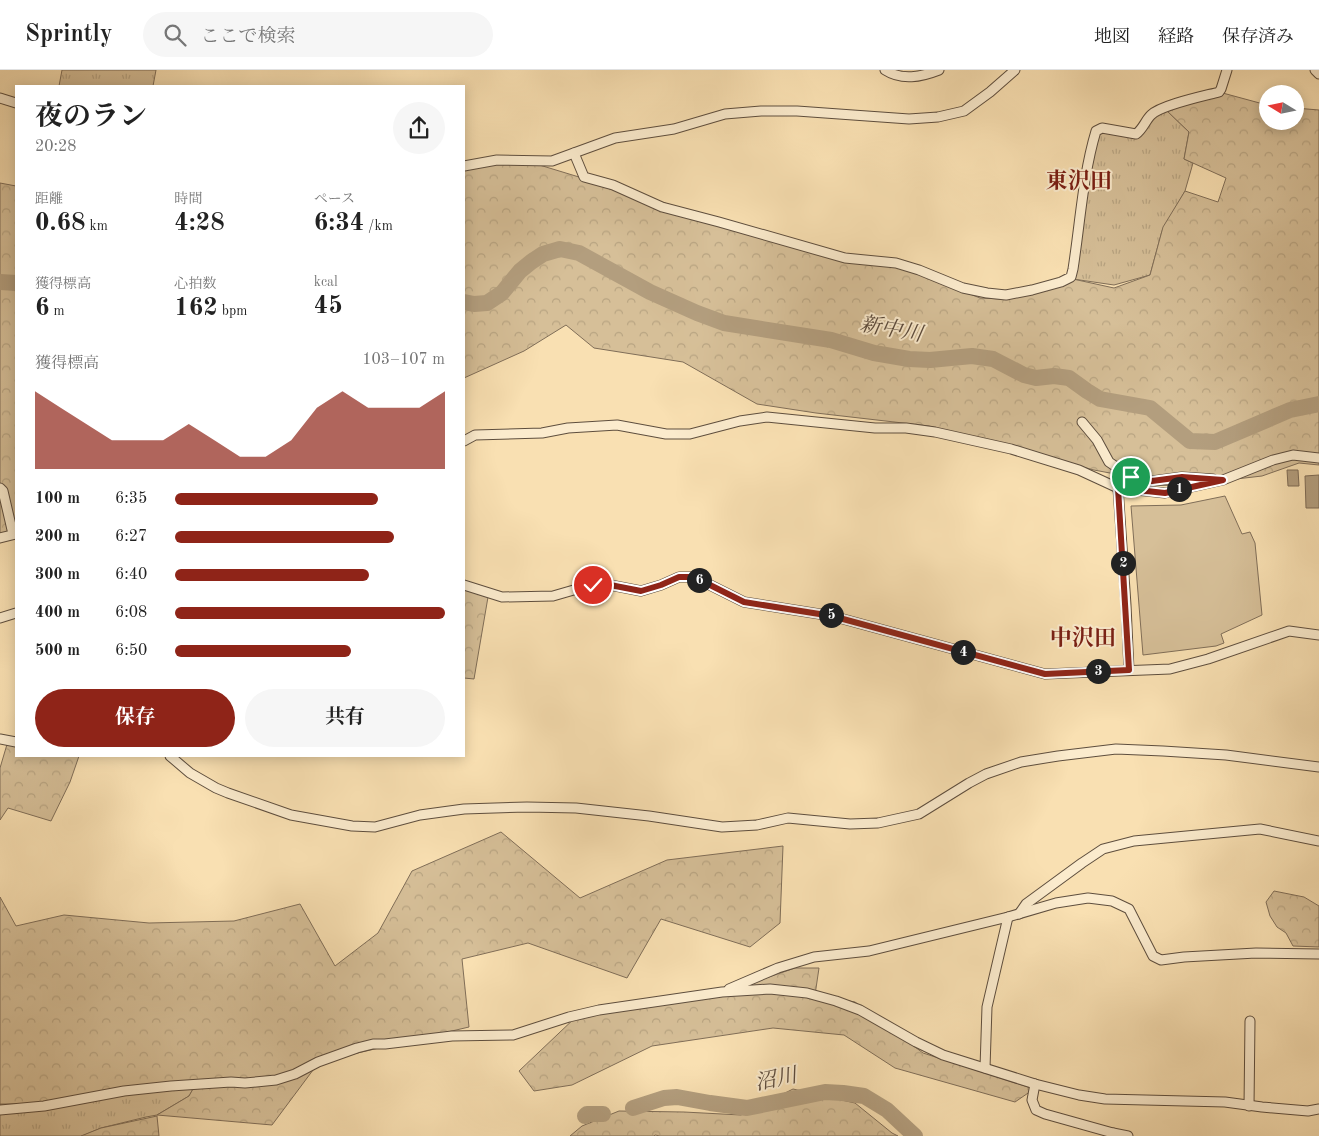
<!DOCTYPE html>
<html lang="ja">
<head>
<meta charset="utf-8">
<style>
	:root { --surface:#fff; --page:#f6f6f6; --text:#222; --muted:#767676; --line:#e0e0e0; --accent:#8f2418 }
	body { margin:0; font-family:"Old Standard TT","Noto Serif JP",serif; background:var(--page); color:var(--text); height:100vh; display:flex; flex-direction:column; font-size:19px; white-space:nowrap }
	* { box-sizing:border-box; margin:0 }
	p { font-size:16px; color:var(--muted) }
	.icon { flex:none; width:28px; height:28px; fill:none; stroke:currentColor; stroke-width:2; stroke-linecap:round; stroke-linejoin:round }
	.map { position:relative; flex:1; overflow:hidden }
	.details { position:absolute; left:15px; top:15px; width:450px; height:672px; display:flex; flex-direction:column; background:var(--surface); border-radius:0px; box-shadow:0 2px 12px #0003 }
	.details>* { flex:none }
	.needle { width:32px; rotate:280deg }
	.buttons { position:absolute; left:1259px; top:15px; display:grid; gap:10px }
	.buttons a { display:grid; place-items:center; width:45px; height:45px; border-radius:50%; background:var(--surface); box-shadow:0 2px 12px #0003; font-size:25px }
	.pin { position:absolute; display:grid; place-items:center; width:42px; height:42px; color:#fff; margin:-21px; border:2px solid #fff; border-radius:50%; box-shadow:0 1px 5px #0007 }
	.km { position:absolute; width:25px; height:25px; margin:-12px; border-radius:50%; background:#222; color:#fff; font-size:14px; line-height:25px; text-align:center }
	.round { display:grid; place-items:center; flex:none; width:52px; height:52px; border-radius:26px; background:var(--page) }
	.head { display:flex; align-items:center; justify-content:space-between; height:85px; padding:0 20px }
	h1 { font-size:28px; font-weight:700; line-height:38px }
	.metrics { display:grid; grid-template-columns:repeat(3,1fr); gap:8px; height:85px; padding:5px 20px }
	.metrics div { display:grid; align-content:center }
	.metrics b { font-size:25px; font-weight:700 }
	.metrics small { font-size:14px; font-weight:400 }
	.metrics p { font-size:14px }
	.chart { height:140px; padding:10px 20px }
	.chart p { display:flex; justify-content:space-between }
	.chart svg { width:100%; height:90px; margin-top:5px; fill:var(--accent); opacity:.7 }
	.action { display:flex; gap:10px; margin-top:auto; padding:10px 20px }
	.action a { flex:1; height:58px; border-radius:30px; background:var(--accent); color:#fff; font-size:20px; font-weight:700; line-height:58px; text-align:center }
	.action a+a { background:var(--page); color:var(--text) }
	ul { padding:0 20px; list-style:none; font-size:16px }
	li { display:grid; grid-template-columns:80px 60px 1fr; align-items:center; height:38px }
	li i { height:12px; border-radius:6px; background:var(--accent) }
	header { display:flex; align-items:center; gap:30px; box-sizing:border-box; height:70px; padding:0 25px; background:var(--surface); border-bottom:1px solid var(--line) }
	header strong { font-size:24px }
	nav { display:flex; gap:28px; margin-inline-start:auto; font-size:18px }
	.search { width:350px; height:45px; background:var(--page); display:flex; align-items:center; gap:12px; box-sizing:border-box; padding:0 18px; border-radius:28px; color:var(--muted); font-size:19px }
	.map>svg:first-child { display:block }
	.grass { fill:url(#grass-tufts); stroke:#806e58 }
	.forest { fill:url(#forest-crowns); stroke:#806e58 }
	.garden { fill:#d6bf98; stroke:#806e58 }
	.water { fill:#b39e7e; stroke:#7d6a55 }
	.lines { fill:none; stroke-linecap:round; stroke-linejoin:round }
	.river { stroke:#b39e7e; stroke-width:16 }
	.minor-casing { stroke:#5e4e3e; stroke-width:11 }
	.minor { stroke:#fbebcd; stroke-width:9 }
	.route-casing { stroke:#fff; stroke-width:10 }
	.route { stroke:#8f2418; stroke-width:6 }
	.labels { text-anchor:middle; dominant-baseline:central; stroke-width:4; stroke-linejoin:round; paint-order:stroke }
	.water-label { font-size:21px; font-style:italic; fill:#5b4a3c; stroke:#fbebcd }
	.quarter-label { font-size:22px; font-weight:bold; fill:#7a1f14; stroke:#fbebcd }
</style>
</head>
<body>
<header>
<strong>Sprintly</strong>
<div class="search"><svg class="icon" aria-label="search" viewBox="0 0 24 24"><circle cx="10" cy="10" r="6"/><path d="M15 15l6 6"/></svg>ここで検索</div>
<nav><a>地図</a><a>経路</a><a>保存済み</a></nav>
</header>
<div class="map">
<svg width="1319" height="1066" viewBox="0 0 1319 1066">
	<defs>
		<pattern id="grass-tufts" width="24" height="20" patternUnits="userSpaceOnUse" patternTransform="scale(1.25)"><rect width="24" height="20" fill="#d6bf98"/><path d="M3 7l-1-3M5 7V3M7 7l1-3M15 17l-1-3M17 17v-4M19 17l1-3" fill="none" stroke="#b8a482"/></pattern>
		<pattern id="forest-crowns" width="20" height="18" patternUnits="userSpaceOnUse" patternTransform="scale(1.25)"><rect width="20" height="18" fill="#d6bf98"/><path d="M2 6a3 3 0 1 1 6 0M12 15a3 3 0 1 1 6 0" fill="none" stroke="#b8a482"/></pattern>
	</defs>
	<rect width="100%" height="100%" fill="#f9e0b2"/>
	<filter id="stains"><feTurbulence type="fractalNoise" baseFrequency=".004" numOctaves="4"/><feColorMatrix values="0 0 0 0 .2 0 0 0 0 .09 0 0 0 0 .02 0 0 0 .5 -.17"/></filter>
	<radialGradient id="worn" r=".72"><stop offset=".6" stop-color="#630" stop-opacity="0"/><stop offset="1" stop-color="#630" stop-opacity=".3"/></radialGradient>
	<g class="grass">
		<path d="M62 0H156L153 16H59Z"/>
		<path d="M1164 38 1189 62 1184 89 1193 93 1185 121 1162 161 1150 205 1114 215 1073 209 1096 61H1136Z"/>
		<path d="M123 1018 193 1019 189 1026 157 1045 146 1047 101 1058 82 1066H0V1034Z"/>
	</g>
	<g class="forest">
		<path d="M1219 22 1267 35 1268 51H1295V38L1319 40V395L1299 393 1262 406 1184 415 1138 416 1131 407 1094 400 929 356 816 343 757 334 683 292 594 278 566 255 524 281 464 308V100L523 90 839 186 896 193 932 209 980 228 1004 229 1073 209 1114 218 1150 205 1163 157 1185 121 1218 132 1226 108 1184 89 1189 62 1164 38Z"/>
		<path d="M0 113 16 116V462L0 466Z"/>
		<path d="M464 518 488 527 474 609 464 608Z"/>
		<path d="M16 669V686H79L70 712 51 751 8 738 0 750V698L8 671Z"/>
		<path d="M501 762 580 828 667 790 783 776 780 853 750 877 661 849 627 908 528 873 462 889 469 957 319 992 272 1055 157 1045 189 1026 193 1019 178 1013 69 1034H0V827L16 856 64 845 149 853 234 851 300 834 335 896 378 863 412 801Z"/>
		<path d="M1274 821 1304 827 1319 836V877L1293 876 1286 863 1277 857 1270 846 1266 832Z"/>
		<path d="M795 898H819L815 925 855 932 923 983 1034 1019 1015 1032 895 998 844 965 773 958 652 976 572 1015 534 1021 519 1001 578 945 728 921Z"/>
		<path d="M793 1019 855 1033 892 1063 898 1066H660L655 1065 654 1066H570L582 1056 619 1041 684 1042 741 1045Z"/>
		<path d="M157 1046 159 1066H81L101 1058Z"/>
	</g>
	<path class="garden" d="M1225 426 1242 464 1250 462 1255 473 1262 545 1221 564 1224 573 1216 576 1143 585 1131 436 1181 435Z"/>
	<g class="water">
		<path d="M1287 400H1298L1299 416H1288Z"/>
		<path d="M1319 405V438H1306L1305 406Z"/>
	</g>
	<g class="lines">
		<g class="river">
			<path d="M0 212 16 213"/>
			<path d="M464 232 474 234 487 233 502 223 520 201 531 192 543 184 560 179 579 183 650 222 697 243 724 253 831 270 874 283 909 289 930 290 972 286 993 289 1024 305 1036 308 1054 306 1069 308 1087 321 1100 329 1150 338 1190 371 1215 372 1290 340 1319 334"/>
			<path d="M633 1038 664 1028 677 1027 710 1033 747 1038 825 1022 843 1023 864 1026 887 1040 915 1066"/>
			<path d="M585 1046 587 1044H603"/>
		</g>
		<g class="minor-casing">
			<g id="minor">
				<path d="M885 0C902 11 921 7 939 0"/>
				<path d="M1315 0 1319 4"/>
				<path d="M0 28 16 33"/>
				<path d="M574 83 584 107 613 115 662 137 719 152 845 188 896 193 919 200 963 218 987 223 1006 225 1032 220 1061 212 1071 207 1073 199C1080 154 1083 104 1096 61L1102 58 1136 64C1143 59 1145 51 1151 45 1161 35 1204 26 1219 22L1221 19 1227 0"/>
				<path d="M464 96 497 90 552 91 615 68 674 59 725 44 761 41H797L909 49 938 47 964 41 990 22 1015 0"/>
				<path d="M1082 352 1097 370 1109 392 1131 407 1152 411 1182 407 1213 409"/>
				<path d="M464 371 475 365 542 363 568 358 617 355 666 364H690L740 351 767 347 875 358H906L935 362 1011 379 1079 400 1118 418 1165 423 1223 410 1273 390 1293 385 1319 388"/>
				<path d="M0 418 3 421 13 464"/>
				<path d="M1118 418 1126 535 1129 600"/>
				<path d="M0 468 16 464"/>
				<path d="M464 515 502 527 553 526 591 515 605 514 641 521 661 515 679 507H694L744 532 832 546 1045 604 1170 599 1208 589 1289 561 1319 565"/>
				<path d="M0 548 16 543"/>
				<path d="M0 669 16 672"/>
				<path d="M170 686 190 703 216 718 228 723 291 745 352 756 375 757 420 745 464 739 527 737 576 738 649 746 722 757 757 755 788 748 850 754 878 753 919 744 969 713 986 704 1021 692 1058 686 1116 679 1163 681 1226 685 1319 697"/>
				<path d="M1019 844 1026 834 1082 793 1103 779 1134 771 1260 759 1319 771"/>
				<path d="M729 919 778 898 814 887 869 881 1008 847 1056 833 1088 828 1112 831 1129 839 1153 886 1161 890 1184 887 1256 883 1319 884"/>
				<path d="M985 998 987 937 1008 847"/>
				<path d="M1035 1014 1032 1030 1036 1040 1045 1044 1113 1063V1066"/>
				<path d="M1249 1036 1250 951"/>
				<path d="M0 1040 44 1036 124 1021 171 1016 231 1012 245 1013 276 1010 295 1004 318 992 357 978 373 974H385L452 966 513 965 569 947 599 940 722 922 770 919 807 923 836 931 860 940 916 972 943 985 1035 1014 1079 1025 1105 1029 1225 1032 1262 1037 1308 1041 1319 1039"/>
				<path d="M1113 1063 1128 1066"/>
			</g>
		</g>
		<use href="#minor" class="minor"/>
	</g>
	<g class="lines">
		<g class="route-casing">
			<path id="route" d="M593 515 605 514 641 521 661 515 679 507H694L744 532 832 546 1045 604 1129 600 1118 418 1165 423 1223 410 1182 407 1152 411 1131 407"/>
		</g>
		<use href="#route" class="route"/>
	</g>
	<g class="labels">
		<g class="water-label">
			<text transform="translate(891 260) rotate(10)">新中川</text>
			<text transform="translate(776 1010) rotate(-12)">沼川</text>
		</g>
		<g class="quarter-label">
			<text x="1079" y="112">東沢田</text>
			<text x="1083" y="569">中沢田</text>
		</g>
	</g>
	<rect width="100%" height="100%" filter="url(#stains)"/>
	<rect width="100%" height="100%" fill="url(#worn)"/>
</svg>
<div class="buttons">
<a><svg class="needle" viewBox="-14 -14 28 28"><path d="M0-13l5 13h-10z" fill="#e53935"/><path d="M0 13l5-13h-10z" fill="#767676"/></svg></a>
</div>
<div class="pin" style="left:1131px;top:407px;background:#1e9e55"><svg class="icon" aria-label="arrive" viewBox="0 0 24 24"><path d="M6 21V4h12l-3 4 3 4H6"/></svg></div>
<div class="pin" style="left:593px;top:515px;background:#d93025"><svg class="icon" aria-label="check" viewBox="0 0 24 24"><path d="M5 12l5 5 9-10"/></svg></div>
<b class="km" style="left:1179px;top:419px">1</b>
<b class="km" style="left:1123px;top:493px">2</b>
<b class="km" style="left:1098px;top:601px">3</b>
<b class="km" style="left:963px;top:582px">4</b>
<b class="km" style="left:831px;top:545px">5</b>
<b class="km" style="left:699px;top:510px">6</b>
<section class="details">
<div class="head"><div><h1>夜のラン</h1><p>20:28</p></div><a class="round"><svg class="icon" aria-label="share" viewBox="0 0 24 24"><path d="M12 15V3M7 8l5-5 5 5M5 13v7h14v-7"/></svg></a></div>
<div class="metrics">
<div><p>距離</p><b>0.68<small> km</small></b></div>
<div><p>時間</p><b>4:28</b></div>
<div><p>ペース</p><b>6:34<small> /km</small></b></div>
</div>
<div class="metrics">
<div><p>獲得標高</p><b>6<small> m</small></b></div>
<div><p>心拍数</p><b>162<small> bpm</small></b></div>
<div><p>kcal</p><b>45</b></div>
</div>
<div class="chart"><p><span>獲得標高</span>103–107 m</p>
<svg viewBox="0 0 160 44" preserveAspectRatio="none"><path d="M0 44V6L10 14L20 22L30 30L40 30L50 30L60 22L70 30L80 38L90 38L100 30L110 14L120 6L130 14L140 14L150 14L160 6V44z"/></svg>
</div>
<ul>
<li><b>100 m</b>6:35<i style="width:75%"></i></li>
<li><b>200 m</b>6:27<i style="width:81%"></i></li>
<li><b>300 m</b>6:40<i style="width:72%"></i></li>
<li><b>400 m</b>6:08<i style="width:100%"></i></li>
<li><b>500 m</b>6:50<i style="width:65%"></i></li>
</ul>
<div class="action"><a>保存</a><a>共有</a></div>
</section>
</div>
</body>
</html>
